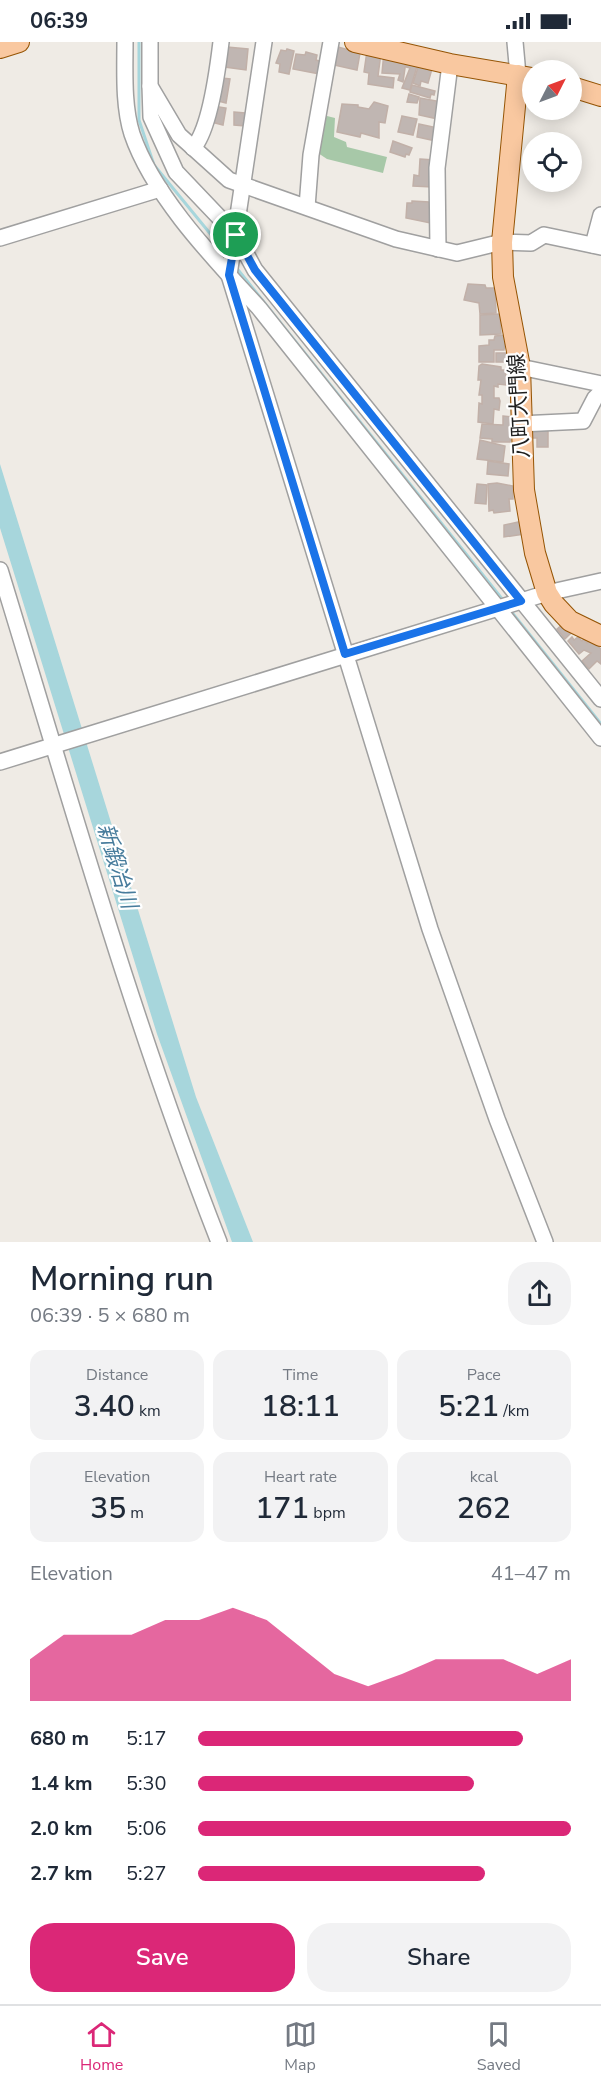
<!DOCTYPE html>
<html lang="en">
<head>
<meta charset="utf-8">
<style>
	:root { --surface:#fff; --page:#f2f2f3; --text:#1f2937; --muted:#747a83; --line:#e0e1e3; --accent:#db2777 }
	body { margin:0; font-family:"Nunito Sans","Noto Sans JP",sans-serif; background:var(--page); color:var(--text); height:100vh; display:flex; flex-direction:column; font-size:22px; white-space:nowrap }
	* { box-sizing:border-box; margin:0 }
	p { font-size:20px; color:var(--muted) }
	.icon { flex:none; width:33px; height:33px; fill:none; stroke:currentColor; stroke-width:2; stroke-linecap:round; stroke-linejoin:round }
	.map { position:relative; height:1200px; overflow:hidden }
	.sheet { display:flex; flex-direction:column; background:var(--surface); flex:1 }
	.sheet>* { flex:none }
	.needle { width:39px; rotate:48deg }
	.fabs { position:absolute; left:522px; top:18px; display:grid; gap:12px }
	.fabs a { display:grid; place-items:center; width:60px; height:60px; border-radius:50%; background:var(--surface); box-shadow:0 3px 15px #0003; font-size:30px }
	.pin { position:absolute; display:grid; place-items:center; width:51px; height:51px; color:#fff; margin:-26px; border:3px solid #fff; border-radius:50%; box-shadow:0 2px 6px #0007 }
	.round { display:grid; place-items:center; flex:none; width:63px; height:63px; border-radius:24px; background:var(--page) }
	.headline { display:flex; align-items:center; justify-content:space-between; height:102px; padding:0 30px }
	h1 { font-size:33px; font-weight:600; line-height:45px }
	.stats { display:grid; grid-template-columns:repeat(3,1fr); gap:9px; height:102px; padding:6px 30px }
	.stats div { display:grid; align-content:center; border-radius:15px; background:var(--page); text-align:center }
	.stats b { font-size:30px; font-weight:600 }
	.stats small { font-size:16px; font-weight:400 }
	.stats p { font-size:16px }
	.chart { height:168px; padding:12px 30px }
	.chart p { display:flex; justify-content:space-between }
	.chart svg { width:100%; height:108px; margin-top:6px; fill:var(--accent); opacity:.7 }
	.button { display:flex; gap:12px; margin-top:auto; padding:12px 30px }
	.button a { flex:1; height:69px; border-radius:24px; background:var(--accent); color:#fff; font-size:24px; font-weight:600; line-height:69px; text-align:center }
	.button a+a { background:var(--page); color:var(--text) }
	ul { padding:0 30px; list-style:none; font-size:20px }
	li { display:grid; grid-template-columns:96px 72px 1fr; align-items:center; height:45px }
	li i { height:15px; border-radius:8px; background:var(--accent) }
	.status { display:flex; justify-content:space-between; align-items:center; height:42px; padding:0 30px; background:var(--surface); direction:ltr }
	.status svg { height:16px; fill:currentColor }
	.tabs { display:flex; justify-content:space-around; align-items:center; height:84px; border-top:2px solid var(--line); background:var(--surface); font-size:16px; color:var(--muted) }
	.tabs a { display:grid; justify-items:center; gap:3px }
	.tabs .selected { color:var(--accent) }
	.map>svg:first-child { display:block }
	.cemetery { fill:#a7c8a8 }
	.water { fill:#a7d6dc }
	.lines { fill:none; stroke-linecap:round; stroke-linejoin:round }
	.stream { stroke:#a7d6dc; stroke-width:3 }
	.building { fill:#c0b6b2; stroke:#c1b0a8; stroke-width:1.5 }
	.minor-casing { stroke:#a0a0a0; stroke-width:18 }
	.major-casing { stroke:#955404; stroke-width:22 }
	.minor { stroke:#fff; stroke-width:15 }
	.major { stroke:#f9c8a0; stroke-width:20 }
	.route-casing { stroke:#fff; stroke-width:12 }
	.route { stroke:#1a73e8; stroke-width:8 }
	.labels { text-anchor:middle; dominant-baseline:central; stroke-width:4.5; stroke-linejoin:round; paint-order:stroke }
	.street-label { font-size:21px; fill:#1f1f1f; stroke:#fff }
	.water-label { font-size:22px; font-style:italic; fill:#477c9c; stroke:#fff }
</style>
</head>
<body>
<div class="status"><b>06:39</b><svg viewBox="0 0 49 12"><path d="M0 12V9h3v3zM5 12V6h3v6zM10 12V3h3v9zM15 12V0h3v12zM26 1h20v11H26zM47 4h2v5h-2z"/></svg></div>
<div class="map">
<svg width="601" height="1200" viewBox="0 0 601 1200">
	<rect width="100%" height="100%" fill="#efebe5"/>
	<path class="cemetery" d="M323 73 335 76 334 95 346 100 347 105 387 115 383 131 327 117 318 111Z"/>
	<path class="water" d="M0 422 196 1055 253 1200H232L157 992 0 486Z"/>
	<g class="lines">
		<g class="stream">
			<path d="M139 0V78L154 123 226 211"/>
			<path d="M235 224 503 558"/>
			<path d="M510 568 601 682"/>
		</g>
	</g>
	<g class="building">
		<path d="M227 5 248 7 246 28 225 25Z"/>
		<path d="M338 5 360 11 357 28 334 23Z"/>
		<path d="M287 7 294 9 289 32 279 30 280 22 276 21 281 8 286 9Z"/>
		<path d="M367 9 381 11 378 34 394 36 393 46 368 42 369 31 364 30Z"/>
		<path d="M306 10 317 13 316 18 322 20 320 32 293 27 296 12 305 13Z"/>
		<path d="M384 10 406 19 403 40 398 38 400 32 382 31Z"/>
		<path d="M408 16 418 21 410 48 402 46 410 26 406 25Z"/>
		<path d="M420 19 433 23 428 41 421 39 420 44 413 41Z"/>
		<path d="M222 36 230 37 226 61 218 59Z"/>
		<path d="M412 43 435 49 434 53 431 52 430 56 410 50Z"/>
		<path d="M409 52 419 55 417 61 407 60Z"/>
		<path d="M420 56 442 60 438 77 419 73Z"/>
		<path d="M374 60 388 64 385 81 379 80V96L361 91 360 95 337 90 342 62 358 63V65L369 67Z"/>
		<path d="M213 64 226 66 223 83 211 80Z"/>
		<path d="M234 70 245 71V84L234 83Z"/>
		<path d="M402 74 417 77 413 93 398 90Z"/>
		<path d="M419 82 438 86 436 99 417 95Z"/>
		<path d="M393 99 412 106 409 113 406 112 405 115 390 110Z"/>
		<path d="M420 117 434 118 432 145 413 144 414 133 419 134Z"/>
		<path d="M412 159 429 160 431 181 406 176 407 161H412Z"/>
		<path d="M468 242 485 243 486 246H495L496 271 480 272 479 261 464 258Z"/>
		<path d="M500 272 501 292 480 293V273Z"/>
		<path d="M506 293 504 308H494V320H479V304L489 303V298H494L495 294Z"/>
		<rect x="496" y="311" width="12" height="9"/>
		<path d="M482 322 501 325V328H505L506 334V343L498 342V345L494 344V356H499L500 359 499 368 494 367 493 382 478 380 479 361 482 362V353H479L481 338H478L479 324Z"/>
		<path d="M503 374 514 375 510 400H492V397L480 396 482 382 503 383Z"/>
		<path d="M531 386H548V405H537V396H532Z"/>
		<path d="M480 398 505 404 503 420 477 417Z"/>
		<path d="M488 419 509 422 508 434 487 432Z"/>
		<path d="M497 441 513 444V457H509L510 469 494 471 493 468 489 469 488 442Z"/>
		<path d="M477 442 487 443 486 462 475 461Z"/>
		<path d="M523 479 524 492 504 495V483Z"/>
		<path d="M563 582 571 591 565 597 557 587Z"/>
		<path d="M572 595 574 598 578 595 582 599 584 597 587 601 589 598 596 602 601 607V622L597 619 589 627 582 619 591 611 584 608 579 612 568 599Z"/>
	</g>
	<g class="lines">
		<g class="minor-casing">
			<g id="minor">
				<path d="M125 0C125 29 123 64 132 92 153 154 215 218 259 266L601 696"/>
				<path d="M150 0V44L179 93 229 138 396 197 457 211 502 200 531 201 544 193 601 205"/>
				<path d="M264 0 229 233 430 887 497 1077 545 1200"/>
				<path d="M515 0 518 33"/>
				<path d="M150 44 151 75 176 130 236 193 255 228 601 657"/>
				<path d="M193 106C210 88 218 25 221 0"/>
				<path d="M307 165 311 113 331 0"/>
				<path d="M0 196 160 147"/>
				<path d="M593 203 601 173"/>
				<path d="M438 207 437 126 450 22"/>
				<path d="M520 325 601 342"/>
				<path d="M520 382 583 379 595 356 601 350"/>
				<path d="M0 528C69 753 133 981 219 1200"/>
				<path d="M0 720 547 551 601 539"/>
			</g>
		</g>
		<g class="major-casing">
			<g id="major">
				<path d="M355 0 450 22 532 36"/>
				<path d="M0 6 19 0"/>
				<path d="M518 33 502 200 503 235 520 325 524 448 535 511 547 551 554 562 570 579 601 594"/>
				<path d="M572 45 601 54"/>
			</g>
		</g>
		<use href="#minor" class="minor"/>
		<use href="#major" class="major"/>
	</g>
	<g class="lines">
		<g class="route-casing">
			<path id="route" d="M236 193 255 228 521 559 345 612 229 233Z"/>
		</g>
		<use href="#route" class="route"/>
	</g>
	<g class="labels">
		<g class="street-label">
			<text transform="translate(519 364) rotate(-93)">八町大門線</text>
		</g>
		<g class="water-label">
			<text transform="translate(117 824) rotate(73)">新鍛冶川</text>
		</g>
	</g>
</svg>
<div class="fabs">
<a><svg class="needle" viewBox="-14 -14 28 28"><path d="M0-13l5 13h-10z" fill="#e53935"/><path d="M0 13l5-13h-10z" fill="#747a83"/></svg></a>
<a><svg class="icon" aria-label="locate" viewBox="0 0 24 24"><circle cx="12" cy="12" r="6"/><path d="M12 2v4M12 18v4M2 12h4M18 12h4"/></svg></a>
</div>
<div class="pin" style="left:236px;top:193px;background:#1e9e55"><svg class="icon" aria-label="arrive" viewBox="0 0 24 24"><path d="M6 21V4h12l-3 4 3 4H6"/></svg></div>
</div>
<section class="sheet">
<div class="headline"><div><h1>Morning run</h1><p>06:39 · 5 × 680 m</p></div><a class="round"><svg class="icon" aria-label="share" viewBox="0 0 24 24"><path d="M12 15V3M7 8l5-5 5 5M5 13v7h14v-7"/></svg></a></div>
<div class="stats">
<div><p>Distance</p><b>3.40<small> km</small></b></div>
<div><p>Time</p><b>18:11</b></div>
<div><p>Pace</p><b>5:21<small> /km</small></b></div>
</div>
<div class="stats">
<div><p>Elevation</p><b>35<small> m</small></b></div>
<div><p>Heart rate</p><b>171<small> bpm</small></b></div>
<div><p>kcal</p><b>262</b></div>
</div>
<div class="chart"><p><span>Elevation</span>41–47 m</p>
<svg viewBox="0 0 160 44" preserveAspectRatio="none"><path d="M0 44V27L10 17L20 17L30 17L40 11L50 11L60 6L70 11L80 22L90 33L100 38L110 33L120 27L130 27L140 27L150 33L160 27V44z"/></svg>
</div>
<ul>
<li><b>680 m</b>5:17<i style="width:87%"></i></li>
<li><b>1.4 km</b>5:30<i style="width:74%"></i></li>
<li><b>2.0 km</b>5:06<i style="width:100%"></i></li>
<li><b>2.7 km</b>5:27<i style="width:77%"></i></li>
</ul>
<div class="button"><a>Save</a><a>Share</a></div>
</section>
<nav class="tabs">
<a class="selected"><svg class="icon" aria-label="home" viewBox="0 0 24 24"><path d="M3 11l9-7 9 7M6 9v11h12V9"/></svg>Home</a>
<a><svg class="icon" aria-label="map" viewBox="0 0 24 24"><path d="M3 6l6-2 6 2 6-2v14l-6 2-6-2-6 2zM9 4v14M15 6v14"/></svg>Map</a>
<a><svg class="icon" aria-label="saved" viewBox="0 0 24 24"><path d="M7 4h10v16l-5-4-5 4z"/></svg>Saved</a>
</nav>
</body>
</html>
